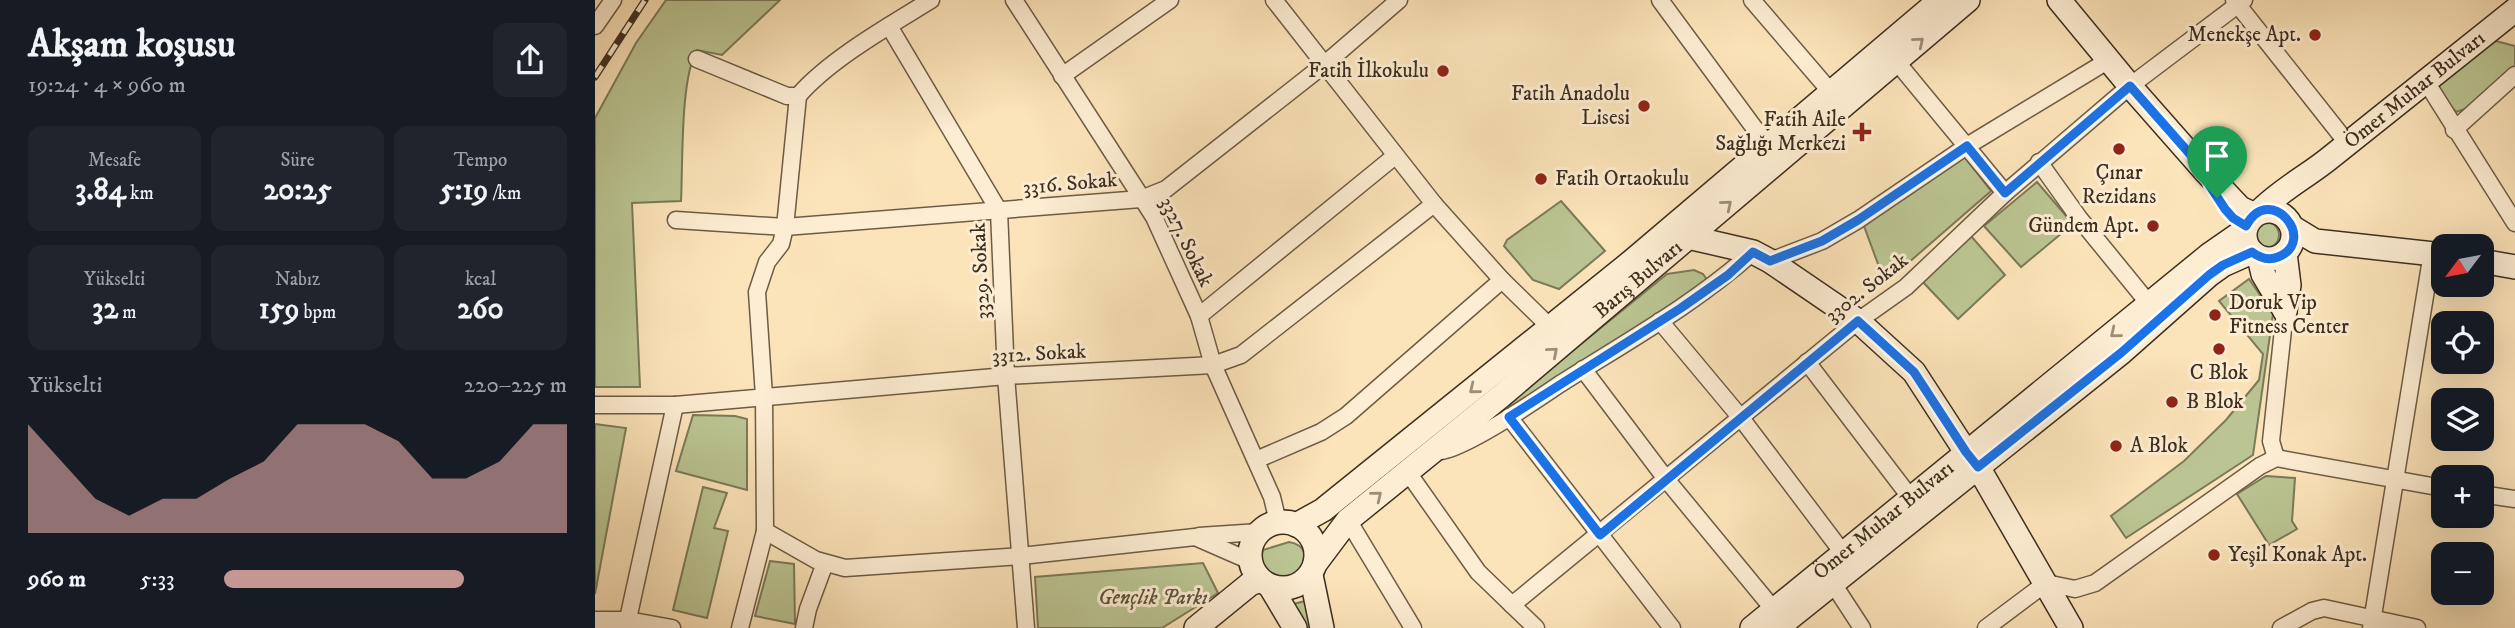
<!DOCTYPE html>
<html lang="tr">
<head>
<meta charset="utf-8">
<style>
	:root { --surface:#171b24; --page:#20242c; --text:#f1f3f6; --muted:#9ea1a6; --accent:#c59692 }
	body { margin:0; font-family:"IM FELL DW Pica",serif; background:var(--page); color:var(--text); height:100vh; display:flex; flex-direction:column; font-size:26px; white-space:nowrap }
	* { box-sizing:border-box; margin:0 }
	p { font-size:23px; color:var(--muted) }
	.icon { flex:none; width:38px; height:38px; fill:none; stroke:currentColor; stroke-width:2; stroke-linecap:round; stroke-linejoin:round }
	.map { position:relative; flex:1; overflow:hidden }
	.drawer { display:flex; flex-direction:column; background:var(--surface); width:595px }
	.drawer>* { flex:none }
	.needle { width:46px; rotate:238deg }
	.controls { position:absolute; left:1836px; top:234px; display:grid; gap:14px }
	.controls a { display:grid; place-items:center; width:63px; height:63px; border-radius:14px; background:var(--surface); box-shadow:0 7px 28px #0002; font-size:35px }
	.pin { position:absolute; display:grid; place-items:center; width:60px; height:60px; color:#fff; margin:-72px -30px; border-radius:50% 50% 50% 0; rotate:-45deg; box-shadow:0 0 7px #0007 }
	.pin .icon { rotate:45deg }
	.round { display:grid; place-items:center; flex:none; width:74px; height:74px; border-radius:14px; background:var(--page) }
	.headline { display:flex; align-items:center; justify-content:space-between; height:119px; padding:0 28px }
	h1 { font-size:38px; font-weight:700; line-height:52px }
	.figures { display:grid; grid-template-columns:repeat(3,1fr); gap:10px; height:119px; padding:7px 28px }
	.figures div { display:grid; align-content:center; border-radius:14px; background:var(--page); text-align:center }
	.figures b { font-size:30px; font-weight:700 }
	.figures small { font-size:19px; font-weight:400 }
	.figures p { font-size:19px }
	.chart { height:196px; padding:14px 28px }
	.chart p { display:flex; justify-content:space-between }
	.chart svg { width:100%; height:126px; margin-top:7px; fill:var(--accent); opacity:.7 }
	ul { padding:0 28px; list-style:none; font-size:23px }
	li { display:grid; grid-template-columns:112px 84px 1fr; align-items:center; height:52px }
	li i { height:18px; border-radius:9px; background:var(--accent) }
	main { display:flex; flex:1; min-height:0 }
	.map>svg:first-child { display:block }
	.green { fill:#bbc593; stroke:#7c7a5a; stroke-width:2 }
	.lines { fill:none; stroke-linecap:round; stroke-linejoin:round }
	.street-casing { stroke:#6d5c46; stroke-width:19 }
	.secondary-casing { stroke:#3d2e20; stroke-width:26 }
	.street { stroke:#fdedd2; stroke-width:16 }
	.secondary { stroke:#fdedd2; stroke-width:23 }
	.rail-casing { stroke:#3d2e20; stroke-width:7 }
	.rail { stroke:#fdedd2; stroke-width:4.5; stroke-dasharray:13; stroke-linecap:butt }
	.oneway { stroke:#9d8e79 }
	.route-casing { stroke:#fff; stroke-width:14 }
	.route { stroke:#1a73e8; stroke-width:9 }
	.poi-dot { fill:#8f2418; stroke:#fdedd2; stroke-width:2.5 }
	.labels { text-anchor:middle; dominant-baseline:central; stroke-width:6; stroke-linejoin:round; paint-order:stroke }
	.poi-label { font-size:21px; fill:#3d2e20; stroke:#fdedd2; text-anchor:end }
	.street-label { font-size:21px; fill:#3d2e20; stroke:#fdedd2 }
	.park-label { font-size:21px; font-style:italic; fill:#5c543d; stroke:#fdedd2 }
</style>
</head>
<body>
<main>
<section class="drawer">
<div class="headline"><div><h1>Akşam koşusu</h1><p>19:24 · 4 × 960 m</p></div><a class="round"><svg class="icon" aria-label="share" viewBox="0 0 24 24"><path d="M12 15V3M7 8l5-5 5 5M5 13v7h14v-7"/></svg></a></div>
<div class="figures">
<div><p>Mesafe</p><b>3.84<small> km</small></b></div>
<div><p>Süre</p><b>20:25</b></div>
<div><p>Tempo</p><b>5:19<small> /km</small></b></div>
</div>
<div class="figures">
<div><p>Yükselti</p><b>32<small> m</small></b></div>
<div><p>Nabız</p><b>159<small> bpm</small></b></div>
<div><p>kcal</p><b>260</b></div>
</div>
<div class="chart"><p><span>Yükselti</span>220–225 m</p>
<svg viewBox="0 0 160 44" preserveAspectRatio="none"><path d="M0 44V6L10 19L20 32L30 38L40 32L50 32L60 25L70 19L80 6L90 6L100 6L110 12L120 25L130 25L140 19L150 6L160 6V44z"/></svg>
</div>
<ul>
<li><b>960 m</b>5:33<i style="width:70%"></i></li>
</ul>
</section>
<div class="map">
<svg width="1920" height="628" viewBox="0 0 1920 628">
	<rect width="100%" height="100%" fill="#fce4ba"/>
	<filter id="stains"><feTurbulence type="fractalNoise" baseFrequency=".00286" numOctaves="4"/><feColorMatrix values="0 0 0 0 .2 0 0 0 0 .09 0 0 0 0 .02 0 0 0 .5 -.17"/></filter>
	<radialGradient id="worn" r=".72"><stop offset=".6" stop-color="#630" stop-opacity="0"/><stop offset="1" stop-color="#630" stop-opacity=".3"/></radialGradient>
	<g class="green">
		<path d="M71 0H185L127 55 102 50C85 79 88 164 86 201L37 203 45 387H0V118L41 43Z"/>
		<path d="M1901 41 1920 46V66L1870 109 1861 112 1847 96 1840 82 1884 47Z"/>
		<path d="M1368 155 1396 191 1290 283 1269 226Z"/>
		<path d="M1442 182 1478 224 1426 267 1389 226Z"/>
		<path d="M966 201 1010 251 964 289 938 280 909 246 912 240Z"/>
		<circle cx="1671" cy="235" r="13"/>
		<path d="M1376 236 1410 275 1363 319 1325 279Z"/>
		<path d="M1099 270 1108 274 1113 281 890 427 888 424 1072 274Z"/>
		<path d="M1654 279 1678 314 1658 455 1531 538 1516 516 1589 461 1631 420 1664 380 1668 354 1624 301Z"/>
		<path d="M98 415 140 416 152 419V490L81 471Z"/>
		<path d="M0 424 31 428 0 594Z"/>
		<path d="M1671 476 1700 478 1697 521 1702 529 1674 545 1642 494Z"/>
		<path d="M108 487 132 493 119 528 133 531 112 618 78 610Z"/>
		<path d="M694 542C729 547 702 604 672 576 664 568 665 560 668 550Z"/>
		<path d="M175 561 199 564 200 624 160 616Z"/>
		<path d="M608 563 623 593 567 628H443L440 577Z"/>
		<path d="M710 601 721 628H706L695 605Z"/>
	</g>
	<g class="lines">
		<g class="street-casing">
			<g id="street">
				<path d="M419 0 559 217 604 316 618 365 677 497 683 522"/>
				<path d="M679 0 839 204 907 280 956 328"/>
				<path d="M1065 0 1163 133 1175 144"/>
				<path d="M1157 0 1235 91"/>
				<path d="M1639 0 1753 144"/>
				<path d="M0 26 18 0"/>
				<path d="M294 26 404 211 411 376 431 628"/>
				<path d="M102 59 192 96H203C235 59 294 26 336 0"/>
				<path d="M1301 61 1410 193"/>
				<path d="M467 76 575 0"/>
				<path d="M1830 80 1920 223"/>
				<path d="M1859 130 1920 75"/>
				<path d="M1444 162 1484 218 1555 305"/>
				<path d="M81 220 190 227 546 199 571 189 730 64 804 0"/>
				<path d="M1175 261 1227 241 1263 220 1372 146 1514 60"/>
				<path d="M604 316 800 156"/>
				<path d="M1065 321 1146 418 1248 553"/>
				<path d="M1212 362 1315 497"/>
				<path d="M988 369 1071 479 1179 610"/>
				<path d="M0 405H80L411 376 618 365 646 355 839 204"/>
				<path d="M914 417 1077 628"/>
				<path d="M844 451C867 451 943 399 965 384 1031 342 1100 304 1158 252"/>
				<path d="M1681 458 1676 441 1690 311"/>
				<path d="M661 460 726 432 751 416 907 280"/>
				<path d="M812 471 883 572 941 628"/>
				<path d="M1886 494 1920 499"/>
				<path d="M753 520 818 628"/>
				<path d="M170 531 221 560 250 568 426 556 600 537 655 561"/>
				<path d="M604 536 664 532"/>
				<path d="M1237 582 1267 628"/>
				<path d="M917 605 1263 321 1311 287 1410 193 1535 86 1649 0"/>
				<path d="M0 620H33L77 628"/>
				<path d="M31 628 80 405"/>
				<path d="M145 628 170 531 169 396 162 292 172 262 186 244 190 227 203 96"/>
				<path d="M209 628 213 609 230 563"/>
				<path d="M1391 628 1451 583 1480 589 1500 583 1665 466 1681 458 1848 488"/>
				<path d="M1686 628 1717 611 1729 608 1822 628"/>
				<path d="M1776 628 1837 253"/>
			</g>
		</g>
		<g class="secondary-casing">
			<g id="secondary">
				<path d="M1464 0 1535 86 1609 170 1645 208 1660 215"/>
				<circle cx="1674" cy="235" r="24"/>
				<path id="s1" d="M1664 212C1685 190 1713 176 1736 157 1798 108 1858 59 1920 10"/>
				<path d="M1697 227 1720 241 1848 255"/>
				<path d="M1093 237 1158 252 1175 261 1263 321 1319 372 1371 452 1383 467 1476 628"/>
				<path d="M1690 253 1694 285 1690 311"/>
				<path d="M1664 257 1668 274 1690 311"/>
				<path d="M1886 261 1920 267"/>
				<circle cx="688" cy="555" r="33"/>
				<path d="M701 525 728 510 1036 262 1345 0"/>
				<path id="s2" d="M720 564 753 520 906 396 1373 0"/>
				<path d="M716 575 727 628"/>
				<path d="M675 586 700 628"/>
				<path d="M601 628 655 584 665 580"/>
				<path id="s3" d="M1157 628 1614 255 1650 230"/>
				<path d="M1182 628 1527 352 1614 275 1628 265 1657 252"/>
			</g>
		</g>
		<use href="#street" class="street"/>
		<use href="#secondary" class="secondary"/>
		<g class="rail-casing">
			<path id="rail" d="M0 77 50 0"/>
		</g>
		<use href="#rail" class="rail"/>
	</g>
	<defs><path id="oneway-chevron" d="M-2-3.5L2.5 0L-2 3.5" fill="none" stroke-width="1.6" stroke-linecap="round" stroke-linejoin="round" transform="scale(1.75)"/></defs>
	<g class="oneway">
		<use href="#oneway-chevron" transform="translate(1324 42) rotate(-40)"/>
		<use href="#oneway-chevron" transform="translate(1132 205) rotate(-40)"/>
		<use href="#oneway-chevron" transform="translate(1520 333) rotate(141)"/>
		<use href="#oneway-chevron" transform="translate(958 352) rotate(-41)"/>
		<use href="#oneway-chevron" transform="translate(879 389) rotate(141)"/>
		<use href="#oneway-chevron" transform="translate(782 496) rotate(-39)"/>
	</g>
	<g class="lines">
		<g class="route-casing">
			<path id="route" d="M1535 86 1609 170 1615 186 1630 209 1638 218 1651 226C1675 181 1724 241 1683 257 1673 261 1665 258 1657 252L1628 265 1614 275 1527 352 1383 467 1371 452 1319 372 1263 321 1005 535 914 417 1086 308 1133 275 1158 252 1175 261 1227 241 1263 220 1372 146 1410 193Z"/>
		</g>
		<use href="#route" class="route"/>
	</g>
	<g class="poi-dot">
		<circle cx="1720" cy="35" r="7"/>
		<circle cx="848" cy="71" r="7"/>
		<circle cx="1049" cy="106" r="7"/>
		<path d="M1263.5 121.5h7v7h7v7h-7v7h-7v-7h-7v-7h7z"/>
		<circle cx="1524" cy="149" r="7"/>
		<circle cx="946" cy="179" r="7"/>
		<circle cx="1558" cy="226" r="7"/>
		<circle cx="1620" cy="315" r="7"/>
		<circle cx="1624" cy="349" r="7"/>
		<circle cx="1577" cy="402" r="7"/>
		<circle cx="1521" cy="446" r="7"/>
		<circle cx="1619" cy="555" r="7"/>
	</g>
	<g class="labels">
		<g class="poi-label">
			<text x="1706" y="35">Menekşe Apt.</text>
			<text x="834" y="71">Fatih İlkokulu</text>
			<text x="1035" y="94">Fatih Anadolu<tspan x="1035" dy="24">Lisesi</tspan></text>
			<text x="1251" y="120">Fatih Aile<tspan x="1251" dy="24">Sağlığı Merkezi</tspan></text>
			<text x="1524" y="173" text-anchor="middle">Çınar<tspan x="1524" dy="24">Rezidans</tspan></text>
			<text x="960" y="179" text-anchor="start">Fatih Ortaokulu</text>
			<text x="1544" y="226">Gündem Apt.</text>
			<text x="1634" y="303" text-anchor="start">Doruk Vip<tspan x="1634" dy="24">Fitness Center</tspan></text>
			<text x="1624" y="373" text-anchor="middle">C Blok</text>
			<text x="1591" y="402" text-anchor="start">B Blok</text>
			<text x="1535" y="446" text-anchor="start">A Blok</text>
			<text x="1633" y="555" text-anchor="start">Yeşil Konak Apt.</text>
		</g>
		<g class="street-label">
			<text stroke="none"><textPath href="#s1" startOffset="198">Ömer Muhar Bulvarı</textPath></text>
			<text transform="translate(475 184) rotate(-5)">3316. Sokak</text>
			<text transform="translate(591 242) rotate(64)">3327. Sokak</text>
			<text transform="translate(386 271) rotate(-93)">3329. Sokak</text>
			<text stroke="none"><textPath href="#s2" startOffset="432">Barış Bulvarı</textPath></text>
			<text transform="translate(1272 288) rotate(-38)">3302. Sokak</text>
			<text transform="translate(444 354) rotate(-3)">3312. Sokak</text>
			<text stroke="none"><textPath href="#s3" startOffset="170">Ömer Muhar Bulvarı</textPath></text>
		</g>
		<g class="park-label">
			<text x="558" y="598">Gençlik Parkı</text>
		</g>
	</g>
	<rect width="100%" height="100%" filter="url(#stains)"/>
	<rect width="100%" height="100%" fill="url(#worn)"/>
</svg>
<div class="controls">
<a><svg class="needle" viewBox="-14 -14 28 28"><path d="M0-13l5 13h-10z" fill="#e53935"/><path d="M0 13l5-13h-10z" fill="#9ea1a6"/></svg></a>
<a><svg class="icon" aria-label="locate" viewBox="0 0 24 24"><circle cx="12" cy="12" r="6"/><path d="M12 2v4M12 18v4M2 12h4M18 12h4"/></svg></a>
<a><svg class="icon" aria-label="layers" viewBox="0 0 24 24"><path d="M12 4l9 5-9 5-9-5zM3 14l9 5 9-5"/></svg></a>
<a>+</a>
<a>−</a>
</div>
<div class="pin" style="left:1622px;top:198px;background:#1e9e55"><svg class="icon" aria-label="arrive" viewBox="0 0 24 24"><path d="M6 21V4h12l-3 4 3 4H6"/></svg></div>
</div>
</main>
</body>
</html>
